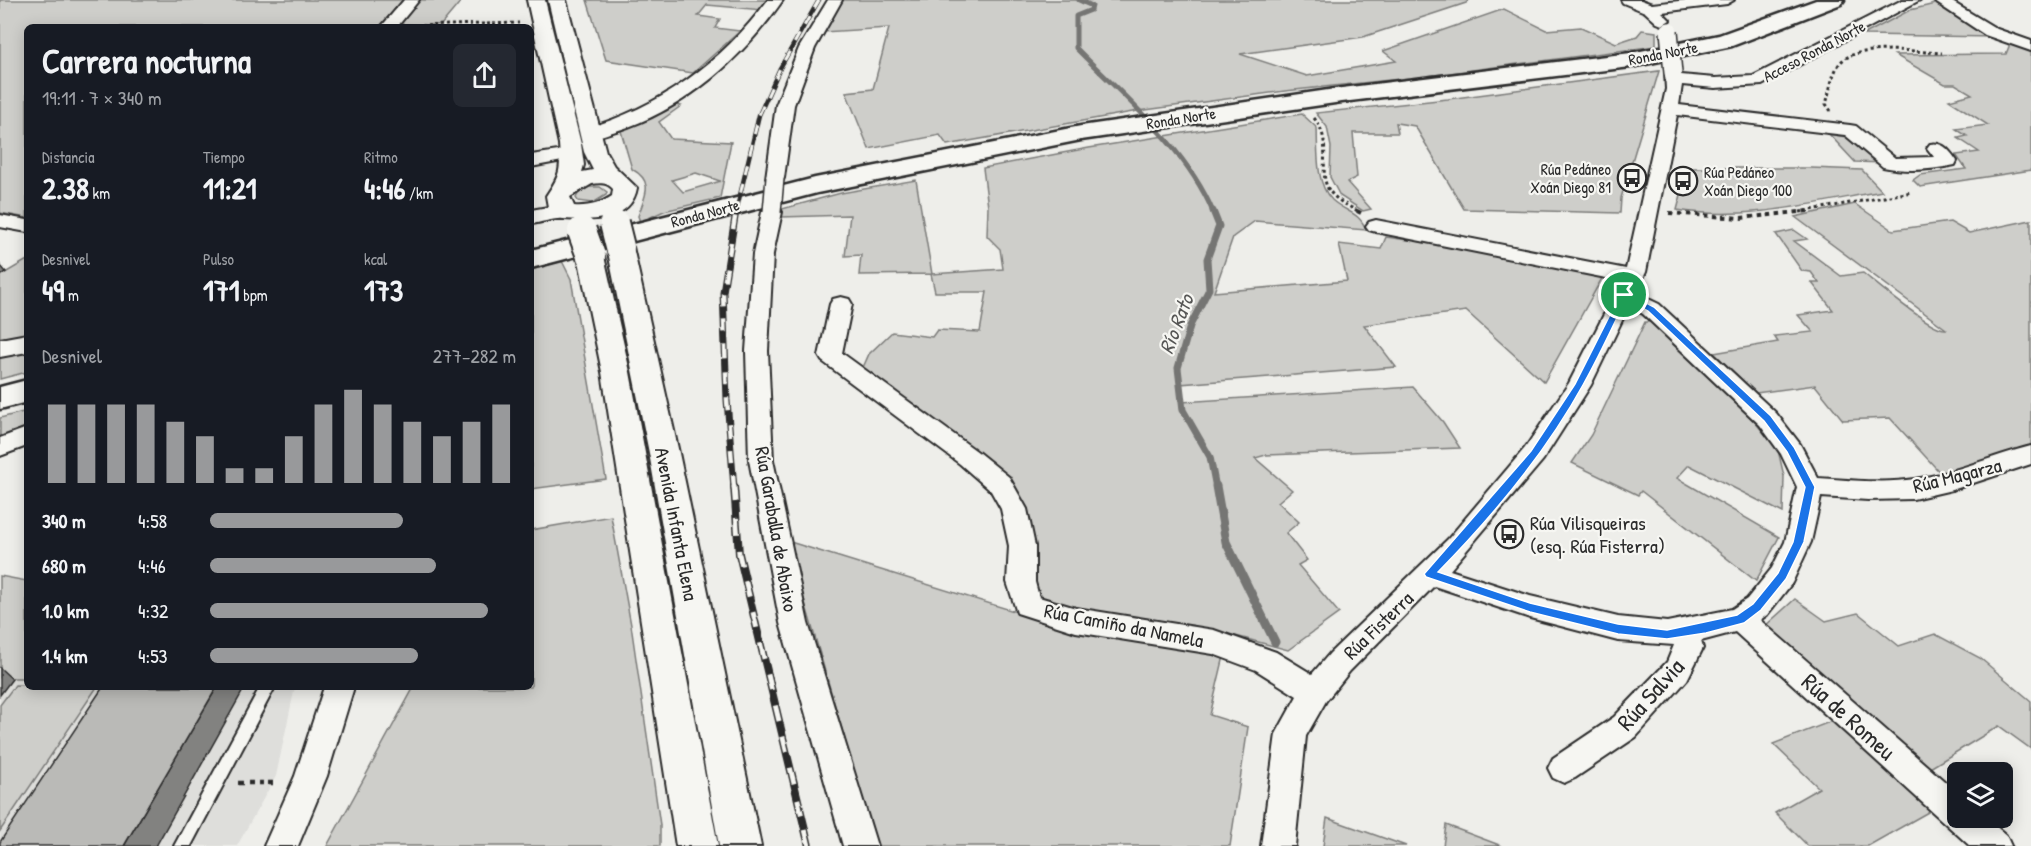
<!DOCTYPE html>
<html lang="es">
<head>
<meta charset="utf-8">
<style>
	:root { --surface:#171b24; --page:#242831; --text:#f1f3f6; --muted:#9ea1a6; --accent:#98999b }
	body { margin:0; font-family:"Patrick Hand",sans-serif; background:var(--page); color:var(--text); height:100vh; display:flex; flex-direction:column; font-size:22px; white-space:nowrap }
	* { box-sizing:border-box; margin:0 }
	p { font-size:20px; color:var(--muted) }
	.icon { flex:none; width:33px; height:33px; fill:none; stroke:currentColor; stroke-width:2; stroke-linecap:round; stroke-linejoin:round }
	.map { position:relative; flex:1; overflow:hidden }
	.details { position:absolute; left:24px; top:24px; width:510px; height:666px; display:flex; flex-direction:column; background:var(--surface); border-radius:9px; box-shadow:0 3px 15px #0003 }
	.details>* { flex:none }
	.controls { position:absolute; left:1947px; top:762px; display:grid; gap:12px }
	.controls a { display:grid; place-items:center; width:66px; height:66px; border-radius:9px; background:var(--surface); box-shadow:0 3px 15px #0003; font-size:30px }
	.pin { position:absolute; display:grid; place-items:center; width:51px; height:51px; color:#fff; margin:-26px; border:3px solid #fff; border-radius:50%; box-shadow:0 2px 6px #0007 }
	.round { display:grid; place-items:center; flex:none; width:63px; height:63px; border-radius:9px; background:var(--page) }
	.overview { display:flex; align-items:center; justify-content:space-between; height:102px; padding:0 18px }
	h1 { font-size:33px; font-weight:700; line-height:45px }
	.metrics { display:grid; grid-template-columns:repeat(3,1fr); gap:9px; height:102px; padding:6px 18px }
	.metrics div { display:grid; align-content:center }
	.metrics b { font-size:30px; font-weight:700 }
	.metrics small { font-size:16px; font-weight:400 }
	.metrics p { font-size:16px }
	.chart { height:168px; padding:12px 18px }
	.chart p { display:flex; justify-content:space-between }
	.chart svg { width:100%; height:108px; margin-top:6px; stroke:var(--accent); stroke-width:6 }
	ul { padding:0 18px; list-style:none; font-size:20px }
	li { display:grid; grid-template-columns:96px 72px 1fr; align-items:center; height:45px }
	li i { height:15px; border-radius:8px; background:var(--accent) }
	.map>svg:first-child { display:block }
	.built { fill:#dededb }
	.green { fill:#cececa; stroke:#7c7c7a; stroke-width:1.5; fill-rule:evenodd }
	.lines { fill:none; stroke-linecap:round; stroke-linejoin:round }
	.stream-far2 { stroke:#757573; stroke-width:5 }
	.stream-far1 { stroke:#757573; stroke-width:7 }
	.stream { stroke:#757573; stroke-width:9 }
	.service-casing { stroke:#2b2b2b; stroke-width:4 }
	.minor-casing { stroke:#2b2b2b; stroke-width:4 }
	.tertiary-casing { stroke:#2b2b2b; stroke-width:4 }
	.trunk-casing { stroke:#2b2b2b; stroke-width:5 }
	.path-far2 { stroke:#2b2b2b; stroke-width:3; stroke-dasharray:3 3; stroke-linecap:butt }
	.path-far1 { stroke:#2b2b2b; stroke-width:4; stroke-dasharray:4.5 4.5; stroke-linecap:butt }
	.path { stroke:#2b2b2b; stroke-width:4.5; stroke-dasharray:5 5; stroke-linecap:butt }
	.service { fill:#f6f6f2; fill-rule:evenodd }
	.minor { fill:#f6f6f2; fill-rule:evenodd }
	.tertiary { fill:#f6f6f2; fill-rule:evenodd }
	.trunk { fill:#f6f6f2; fill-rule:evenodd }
	.rail-far2-casing { stroke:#2b2b2b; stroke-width:4.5 }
	.rail-far1-casing { stroke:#2b2b2b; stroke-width:7 }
	.rail-casing { stroke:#2b2b2b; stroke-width:8 }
	.rail-far2 { stroke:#f6f6f2; stroke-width:3; stroke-dasharray:10; stroke-linecap:butt }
	.rail-far1 { stroke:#f6f6f2; stroke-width:4.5; stroke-dasharray:13; stroke-linecap:butt }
	.rail { stroke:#f6f6f2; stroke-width:5; stroke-dasharray:16; stroke-linecap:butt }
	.minor-bridge-casing { stroke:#2b2b2b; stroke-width:20; stroke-linecap:butt }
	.tertiary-bridge-casing { stroke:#2b2b2b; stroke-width:32; stroke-linecap:butt }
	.minor-bridge { stroke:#f6f6f2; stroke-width:17 }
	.tertiary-bridge { stroke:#f6f6f2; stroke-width:28 }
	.shaded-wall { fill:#828280; stroke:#2b2b2b; stroke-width:1.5 }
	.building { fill:#babab7; stroke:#2b2b2b; stroke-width:1.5 }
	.route { fill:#1a73e8; stroke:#fff; stroke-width:1.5; fill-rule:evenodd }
	.labels { text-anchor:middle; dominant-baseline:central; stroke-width:4.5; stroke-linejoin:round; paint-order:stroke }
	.far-street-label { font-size:16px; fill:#2b2b2b; stroke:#f6f6f2 }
	.far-poi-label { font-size:16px; fill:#2b2b2b; stroke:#f6f6f2; text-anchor:end }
	.street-label { font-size:20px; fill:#2b2b2b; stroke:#f6f6f2 }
	.poi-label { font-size:20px; fill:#2b2b2b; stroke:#f6f6f2; text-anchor:start }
	.water-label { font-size:21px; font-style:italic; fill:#565655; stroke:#f6f6f2 }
	.near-street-label { font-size:24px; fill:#2b2b2b; stroke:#f6f6f2 }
</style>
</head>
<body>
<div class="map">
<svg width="2031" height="846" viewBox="0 0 2031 846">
	<rect width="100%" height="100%" fill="#eeeeea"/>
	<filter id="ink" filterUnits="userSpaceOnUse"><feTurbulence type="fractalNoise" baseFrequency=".0167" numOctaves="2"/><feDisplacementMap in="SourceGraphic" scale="12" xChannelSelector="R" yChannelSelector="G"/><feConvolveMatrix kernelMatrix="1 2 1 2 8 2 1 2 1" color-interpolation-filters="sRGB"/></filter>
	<g filter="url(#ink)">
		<path class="built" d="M0 677 27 678V687H295L276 776 237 846H0Z"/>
		<g class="green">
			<path d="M0 0H403L379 27H27V218L0 213Z"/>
			<path d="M417 0H462L441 25 396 24Z"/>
			<path d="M587 0H769L763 10 707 5 698 16 720 19 715 28 740 31 693 73 606 60Z"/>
			<path d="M841 0H1469L1466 3 1363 37 1240 54 1307 76 1396 61 1383 51 1504 9 1546 30 1581 27 1616 43 1637 36 1642 30 1656 32V46L1419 77 1285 91 1138 111 947 145 940 135 869 149 846 92 873 89 889 28 823 32Z"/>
			<path d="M1939 3 1995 37 1863 35 1910 10Z"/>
			<path d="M2016 43 2031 49V170L1920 187 1913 180 1920 175 1966 169 1956 155 1979 152 1958 138 1967 136 1956 129 1988 125 1949 100 1972 94 1955 84H1945L1895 55 2006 54 2010 44Z"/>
			<path d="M1659 71 1621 198 1620 213 1464 209 1415 126 1396 123 1398 133H1353L1357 177 1347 182 1371 209 1363 211 1340 196 1330 177 1331 147 1327 127 1316 113 1448 99Z"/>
			<path d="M669 104 681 106 659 122 671 139 731 142 720 198 664 211 640 222 638 216C645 196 655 182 632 169L621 131ZM696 173 720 181H721L683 192 672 180Z"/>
			<path d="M1302 114 1317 128C1318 150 1315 183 1332 200 1345 212 1360 212 1366 230L1255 221 1233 237 1214 292 1347 281 1339 244 1381 249 1386 237 1453 246 1605 273 1544 382 1466 311 1364 325 1396 367 1180 384 1182 402 1413 387 1443 422 1460 448 1266 455 1255 458 1292 490 1278 502 1299 522 1286 533 1307 560 1298 565 1339 613 1288 650 1232 635 1079 616 1039 604 1028 531 1019 499 861 372 869 354 892 332 932 337 937 330 980 332 987 292H935L931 274 859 275 861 255 845 256 850 215 781 217 782 209 841 193 916 180 932 274 1003 269 1000 249 987 236 988 207 983 168 1089 148Z"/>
			<path d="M1829 134 1852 138 1885 163 1855 162Z"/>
			<path d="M1688 168H1811L1862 170 1882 191C1814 203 1745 221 1677 210Z"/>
			<path d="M589 187H600L607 192 606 195 593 203 578 201 576 198 579 192Z"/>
			<path d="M1855 204 1893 230 1950 222 1969 233 2031 220V449L1945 478 1890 418 1843 420 1815 385 1756 393 1714 353 1778 342 1774 336 1813 332 1798 315 1833 310 1812 283H1819L1811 272 1802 271 1776 234 1794 230 1807 239 1794 241 1841 276 1863 273C1877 284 1932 331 1946 329L1795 217Z"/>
			<path d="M27 260V335L0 341V276Z"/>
			<path d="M562 261 571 279 606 479 531 489V270Z"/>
			<path d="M614 271 712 784 706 786 609 272Z"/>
			<path d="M1645 322H1650L1754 421 1778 450 1784 476 1783 513 1689 465 1677 478 1779 537 1756 581 1641 491 1638 495 1572 463 1591 435Z"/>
			<path d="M27 350V372L0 379V355Z"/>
			<path d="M27 411V430L0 441V418Z"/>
			<path d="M611 516 631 625 660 825V846H327L414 687H531V530Z"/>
			<path d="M787 541 1082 632 1225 652 1210 715 1248 727 1230 846H876Z"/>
			<path d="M0 576 27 581V678H0Z"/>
			<path d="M1795 599 1826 621 1858 613 1899 646 1935 634 1980 658 2031 701V749L1999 726 1930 768 1764 627Z"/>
			<path d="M15 685 97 687 0 831V705Z"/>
			<path d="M1837 719 1937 807 1868 846H1808L1775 813 1819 788 1773 744Z"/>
			<path d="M1327 818 1406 846H1323Z"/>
			<path d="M1446 825 1502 846H1443Z"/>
		</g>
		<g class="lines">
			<path class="stream-far2" d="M1079 0 1092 6 1091 10 1076 16V48C1124 97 1187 149 1213 212"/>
			<path class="stream-far1" d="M1213 211 1219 226 1207 259 1209 289 1190 326 1178 368 1183 410 1210 457 1216 488"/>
			<path class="stream" d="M1216 486 1226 542 1275 642"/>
			<g class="service-casing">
				<path id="service" d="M260 687H275L191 846H174Z"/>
			</g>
			<g class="minor-casing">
				<g id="minor">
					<path d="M404 0H419L397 27H381Z"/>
					<path d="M768 0H783C743 58 685 110 616 131 606 134 595 139 585 137L582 133 585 129C660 107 721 63 768 0Z"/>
					<path d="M828 0H842L815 48 794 105 784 178 782 182H768L766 178 776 105 799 48Z"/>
					<path d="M1621 0H1641L1652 4 1688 0H1734L1727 4 1662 12 1670 20 1662 25 1657 23 1645 12 1623 3Z"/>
					<path d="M1902 0H1920L1762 85 1715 88 1682 85 1679 105 1850 125 1856 126 1895 158 1934 157 1927 148 1930 144C1943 141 1950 151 1957 161L1955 165C1932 170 1906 172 1883 167L1845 135 1677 115 1646 272 1636 293 1659 304 1776 413 1800 444 1818 478C1850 480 1883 484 1915 479 1955 473 1992 456 2031 446V464L1952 490 1913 499 1868 500 1821 497 1811 542 1792 583 1767 615 1760 620 1958 793V818H1986L2006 835 2011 846H1970L1735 632 1701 641 1703 648 1687 680 1636 737 1575 778 1564 783 1553 778 1548 768 1553 758 1614 717 1667 662 1674 645 1618 641 1530 618 1434 586 1350 671 1326 701 1306 736 1295 846H1261L1276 734 1297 696 1256 670 1213 654 1076 632 1017 613 1007 582 1009 546 1001 509 991 491 960 464 822 361 819 356 830 304 833 299 841 297 849 299 852 304 842 353 978 452 1009 477 1027 509 1035 546V582L1039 597 1076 608 1214 630 1276 652 1312 674 1330 653 1448 539 1525 448 1569 383 1621 281 1376 232 1369 230 1366 226 1369 222 1376 220 1626 269 1666 89 1665 73 1667 69H1679L1681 75 1715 78 1753 76ZM1629 306 1643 314 1760 425 1781 454 1797 487 1785 542 1772 568 1747 599 1732 609 1667 622 1618 617 1530 596 1450 570 1543 460 1591 385Z"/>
					<path d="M1932 0H1949L1997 29 2031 41V51L1985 35Z"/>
					<path d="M572 149 578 150 581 154 578 158 531 167V155Z"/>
					<path d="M772 206 779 208 782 212 773 254 768 351 773 460 808 623 877 846H843L780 623 749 460 746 351 753 254 762 212 765 208Z"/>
					<path d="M0 215 27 220V232L0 227Z"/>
					<path d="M27 428V446L0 456V438Z"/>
					<path d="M324 687H354L327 776 298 846H264L295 776Z"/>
				</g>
			</g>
			<g class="tertiary-casing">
				<g id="tertiary">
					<path d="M527 0H545L581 144 584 165 582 172 593 170 584 152 548 0H566L606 152 614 166 637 188C631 222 590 221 563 219 554 218 541 223 531 224V210L548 207 546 196C561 174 561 170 559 144ZM592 184C600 183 607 182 613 189L612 196C600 204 588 207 574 206L570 197Z"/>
					<path d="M620 239 629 242 633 247 679 453 761 846H719L649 453 607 247 611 242Z"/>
					<path d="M591 248 600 251 604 256 630 372 718 846H676L602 372 578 256 582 251Z"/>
					<path d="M27 334V352L0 357V339Z"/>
				</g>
			</g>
			<g class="trunk-casing">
				<g id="trunk">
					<path d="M1816 0H1844L1841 4 1732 46 1631 67 1342 102 1081 140 817 193 531 268V250L815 178 1081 126 1342 88 1631 53 1719 35Z"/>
					<path d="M27 380V402L0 409V387Z"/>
				</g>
			</g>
			<g class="path-far2">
				<path d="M415 26 519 23"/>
				<path d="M1831 111 1826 104C1830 91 1831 75 1840 63 1856 43 1918 52 1942 53"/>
				<path d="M1314 118C1336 145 1314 175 1332 194 1339 202 1350 207 1360 212"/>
				<path d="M1800 212 1912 192"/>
			</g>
			<g class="path-far1">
				<path d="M1357 211 1363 214"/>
				<path d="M1669 213 1741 218 1808 211"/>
			</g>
			<path class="path" d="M238 783H278"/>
			<use href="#service" class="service"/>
			<use href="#minor" class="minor"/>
			<use href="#tertiary" class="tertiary"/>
			<use href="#trunk" class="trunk"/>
			<g class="rail-far2-casing">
				<path id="rail-far2" d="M736 212 759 115 780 68 819 0"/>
			</g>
			<g class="rail-far1-casing">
				<path id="rail-far1" d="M734 488 727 400 723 292 736 211"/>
			</g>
			<g class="rail-casing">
				<path id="rail" d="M734 486 739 554 809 846"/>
			</g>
			<use href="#rail-far2" class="rail-far2"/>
			<use href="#rail-far1" class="rail-far1"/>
			<use href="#rail" class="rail"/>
			<g class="minor-bridge-casing">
				<g id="minor-bridge">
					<path d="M1669 31 1673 73"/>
					<path d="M772 212 775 178"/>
				</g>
			</g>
			<g class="tertiary-bridge-casing">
				<g id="tertiary-bridge">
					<path d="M614 223 620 247"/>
					<path d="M582 231 591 256"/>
				</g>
			</g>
			<use href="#minor-bridge" class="minor-bridge"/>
			<use href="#tertiary-bridge" class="tertiary-bridge"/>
		</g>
		<g class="shaded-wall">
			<path d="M0 265 6 272 0 276Z"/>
			<path d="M0 668 12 679 0 695Z"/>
			<path d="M217 687H245L156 846H124Z"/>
		</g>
		<path class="building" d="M103 687H217L124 846H0V842Z"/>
	</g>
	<path class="route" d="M1621 293H1627L1654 307 1771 416 1794 447 1815 487 1804 542 1786 579 1761 610 1744 623 1706 633 1667 639 1618 634 1530 612 1426 577 1424 574 1531 451 1575 384ZM1626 299 1648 311 1764 421 1787 452 1805 487 1793 542 1778 573 1753 604 1737 615 1667 630 1618 624 1530 603 1438 572C1493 516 1545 454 1583 385 1599 357 1612 328 1626 299Z"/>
	<defs>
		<g id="bus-ring" transform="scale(1.5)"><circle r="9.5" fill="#f6f6f2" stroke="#2b2b2b" stroke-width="1.5"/><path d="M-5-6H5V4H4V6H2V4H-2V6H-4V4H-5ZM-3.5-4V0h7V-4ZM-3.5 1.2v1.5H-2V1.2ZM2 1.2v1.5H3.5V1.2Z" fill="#2b2b2b"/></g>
	</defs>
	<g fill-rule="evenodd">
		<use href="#bus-ring" x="1632" y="178"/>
		<use href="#bus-ring" x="1683" y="181"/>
		<use href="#bus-ring" x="1509" y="534"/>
	</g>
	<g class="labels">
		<g class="far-street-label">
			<text transform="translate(1814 51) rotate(-28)">Acceso Ronda Norte</text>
			<text transform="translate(1663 53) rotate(-11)">Ronda Norte</text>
			<text transform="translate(1181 118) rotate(-9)">Ronda Norte</text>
			<text transform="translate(705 213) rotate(-15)">Ronda Norte</text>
		</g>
		<g class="far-poi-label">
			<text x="1611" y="169">Rúa Pedáneo<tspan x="1611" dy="18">Xoán Diego 81</tspan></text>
			<text x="1704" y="172" text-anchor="start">Rúa Pedáneo<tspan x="1704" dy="18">Xoán Diego 100</tspan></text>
		</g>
		<g class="street-label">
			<text transform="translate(1957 475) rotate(-14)">Rúa Magarza</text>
			<text transform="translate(677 524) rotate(79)">Avenida Infanta Elena</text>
			<text transform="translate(777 529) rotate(80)">Rúa Garaballa de Abaixo</text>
			<text transform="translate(1124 625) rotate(11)">Rúa Camiño da Namela</text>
			<text transform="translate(1378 625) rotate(-44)">Rúa Fisterra</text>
		</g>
		<g class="poi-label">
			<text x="1530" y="522">Rúa Vilisqueiras<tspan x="1530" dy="23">(esq. Rúa Fisterra)</tspan></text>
		</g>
		<g class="water-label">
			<text transform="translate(1176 324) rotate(-69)">Río Rato</text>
		</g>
		<g class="near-street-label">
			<text transform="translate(1650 694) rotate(-48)">Rúa Salvia</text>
			<text transform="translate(1849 716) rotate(42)">Rúa de Romeu</text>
		</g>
	</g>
</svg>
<div class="controls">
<a><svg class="icon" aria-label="layers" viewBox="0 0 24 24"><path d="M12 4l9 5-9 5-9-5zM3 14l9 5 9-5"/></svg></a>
</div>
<div class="pin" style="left:1624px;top:295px;background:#1e9e55"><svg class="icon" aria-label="arrive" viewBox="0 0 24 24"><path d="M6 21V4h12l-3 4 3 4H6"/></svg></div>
<section class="details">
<div class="overview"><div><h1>Carrera nocturna</h1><p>19:11 · 7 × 340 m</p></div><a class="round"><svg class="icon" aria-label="share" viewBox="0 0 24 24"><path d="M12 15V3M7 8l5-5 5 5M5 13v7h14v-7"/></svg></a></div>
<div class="metrics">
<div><p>Distancia</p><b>2.38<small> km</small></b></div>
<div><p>Tiempo</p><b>11:21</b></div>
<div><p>Ritmo</p><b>4:46<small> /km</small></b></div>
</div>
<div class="metrics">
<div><p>Desnivel</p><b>49<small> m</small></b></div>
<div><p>Pulso</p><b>171<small> bpm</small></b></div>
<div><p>kcal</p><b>173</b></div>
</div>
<div class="chart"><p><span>Desnivel</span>277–282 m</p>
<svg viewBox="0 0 160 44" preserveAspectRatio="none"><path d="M5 44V12M15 44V12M25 44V12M35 44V12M45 44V19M55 44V25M65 44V38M75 44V38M85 44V25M95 44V12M105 44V6M115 44V12M125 44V19M135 44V25M145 44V19M155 44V12"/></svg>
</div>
<ul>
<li><b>340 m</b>4:58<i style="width:63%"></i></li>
<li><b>680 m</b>4:46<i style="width:74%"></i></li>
<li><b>1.0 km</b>4:32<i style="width:91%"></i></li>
<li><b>1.4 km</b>4:53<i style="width:68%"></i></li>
</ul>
</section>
</div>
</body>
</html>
